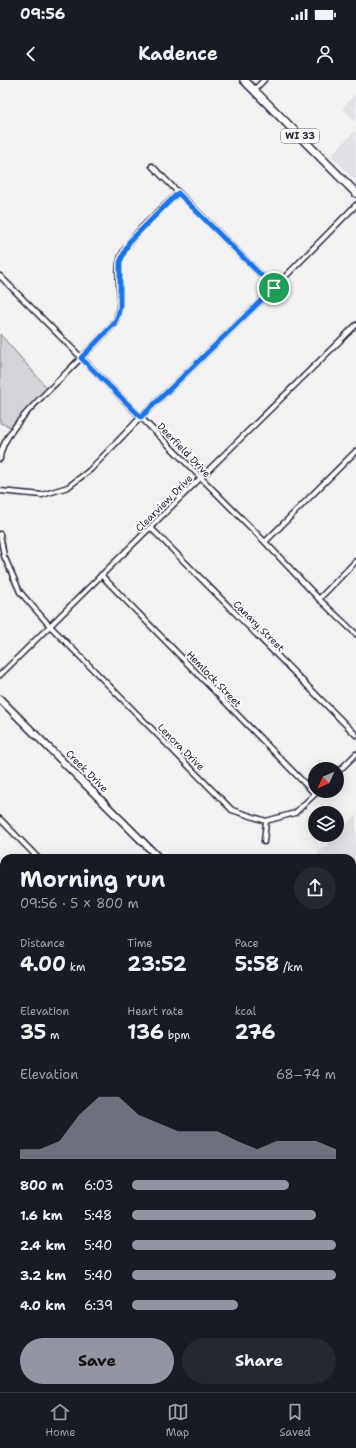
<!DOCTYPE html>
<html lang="en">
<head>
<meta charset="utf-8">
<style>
	:root { --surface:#171b24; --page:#242831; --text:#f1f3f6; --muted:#9ea1a6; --line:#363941; --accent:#9495a2 }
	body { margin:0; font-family:"Shantell Sans",sans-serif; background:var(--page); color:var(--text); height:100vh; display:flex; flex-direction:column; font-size:15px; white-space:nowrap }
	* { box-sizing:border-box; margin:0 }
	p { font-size:13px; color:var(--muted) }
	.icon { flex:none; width:22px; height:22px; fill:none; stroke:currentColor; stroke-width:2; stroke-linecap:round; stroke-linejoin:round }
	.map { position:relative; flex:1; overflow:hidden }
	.sheet { position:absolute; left:0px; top:774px; width:356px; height:538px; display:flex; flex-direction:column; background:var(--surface); border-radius:12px 12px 0 0; box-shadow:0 4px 16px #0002 }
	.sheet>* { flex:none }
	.needle { width:26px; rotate:225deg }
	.controls { position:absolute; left:308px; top:682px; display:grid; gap:8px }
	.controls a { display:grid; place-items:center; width:36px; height:36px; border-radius:50%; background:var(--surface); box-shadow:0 4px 16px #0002; font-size:20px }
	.pin { position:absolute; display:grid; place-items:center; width:34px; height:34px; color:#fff; margin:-17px; border:2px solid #fff; border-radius:50%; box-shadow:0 1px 4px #0007 }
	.round { display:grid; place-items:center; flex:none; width:42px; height:42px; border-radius:21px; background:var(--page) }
	.summary { display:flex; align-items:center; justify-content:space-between; height:68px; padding:0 20px }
	h1 { font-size:22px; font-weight:700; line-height:30px }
	.figures { display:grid; grid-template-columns:repeat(3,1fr); gap:6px; height:68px; padding:4px 20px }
	.figures div { display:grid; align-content:center }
	.figures b { font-size:20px; font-weight:700 }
	.figures small { font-size:11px; font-weight:400 }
	.figures p { font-size:11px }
	.chart { height:112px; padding:8px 20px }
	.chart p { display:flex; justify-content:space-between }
	.chart svg { width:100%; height:72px; margin-top:4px; fill:var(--accent); opacity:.7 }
	.primary-button { display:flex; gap:8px; margin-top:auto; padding:8px 20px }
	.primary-button a { flex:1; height:46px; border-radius:24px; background:var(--accent); color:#111; font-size:16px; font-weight:700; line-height:46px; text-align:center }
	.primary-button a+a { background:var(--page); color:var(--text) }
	ul { padding:0 20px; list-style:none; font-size:13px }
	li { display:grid; grid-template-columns:64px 48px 1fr; align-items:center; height:30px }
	li i { height:10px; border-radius:5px; background:var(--accent) }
	.status { display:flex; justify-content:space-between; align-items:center; height:28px; padding:0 20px; background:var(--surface); direction:ltr }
	.status svg { height:11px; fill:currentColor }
	header { display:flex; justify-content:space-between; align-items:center; height:52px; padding:0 20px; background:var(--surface); font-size:18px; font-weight:700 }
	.tab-bar { display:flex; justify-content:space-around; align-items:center; height:56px; border-top:1px solid var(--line); background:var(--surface); font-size:11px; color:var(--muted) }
	.tab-bar a { display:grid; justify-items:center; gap:2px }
	.tab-bar .on { color:var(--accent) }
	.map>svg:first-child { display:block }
	.built { fill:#e2e2e6 }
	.green { fill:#d3d3d8; stroke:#7a7a8a }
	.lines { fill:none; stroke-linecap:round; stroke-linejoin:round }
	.street-casing { stroke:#22223b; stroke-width:7 }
	.secondary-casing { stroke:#22223b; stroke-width:9 }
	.primary-casing { stroke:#22223b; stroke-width:10 }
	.street { stroke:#fff; stroke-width:4 }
	.secondary { stroke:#fff; stroke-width:6 }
	.primary { stroke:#fff; stroke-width:7 }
	.route-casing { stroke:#fff; stroke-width:8 }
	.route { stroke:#1a73e8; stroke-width:5 }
	.labels { text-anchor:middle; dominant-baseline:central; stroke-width:3.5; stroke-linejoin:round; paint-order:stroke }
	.shield { fill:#fff; stroke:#646476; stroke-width:1 }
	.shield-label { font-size:9px; font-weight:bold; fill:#22223b }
	.street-label { font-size:10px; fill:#22223b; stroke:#fff }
</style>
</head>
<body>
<div class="status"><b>09:56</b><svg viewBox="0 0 49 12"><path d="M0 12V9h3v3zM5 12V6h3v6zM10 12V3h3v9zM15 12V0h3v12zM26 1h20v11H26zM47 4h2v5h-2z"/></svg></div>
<header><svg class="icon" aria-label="back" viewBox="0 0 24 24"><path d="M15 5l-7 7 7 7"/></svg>Kadence<svg class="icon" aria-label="person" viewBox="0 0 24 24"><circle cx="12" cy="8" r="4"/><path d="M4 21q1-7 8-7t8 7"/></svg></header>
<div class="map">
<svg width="356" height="1312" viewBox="0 0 356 1312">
	<rect width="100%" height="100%" fill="#f2f2f3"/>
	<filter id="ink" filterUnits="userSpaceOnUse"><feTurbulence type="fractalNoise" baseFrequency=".025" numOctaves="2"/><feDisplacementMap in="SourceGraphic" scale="8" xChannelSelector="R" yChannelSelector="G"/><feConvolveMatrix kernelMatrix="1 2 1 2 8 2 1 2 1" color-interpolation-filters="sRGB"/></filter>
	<g filter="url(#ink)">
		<g class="built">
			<path d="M356 13V42L342 28Z"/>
			<path d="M356 50V101L331 75Z"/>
			<path d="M356 735V975L352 971V778H313Z"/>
		</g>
		<path class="green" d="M0 254 49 310 14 348 0 343Z"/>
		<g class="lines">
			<g class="street-casing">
				<g id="street">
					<path d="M254 10 264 0"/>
					<path d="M152 86 274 208"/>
					<path d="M0 196 265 462 319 519 356 554"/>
					<path d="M0 379C1 351 48 312 67 292 83 276 99 260 114 244 125 222 116 204 119 183 123 160 162 129 178 113"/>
					<path d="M0 411 42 415 68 407 90 390 141 337 274 208 356 125"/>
					<path d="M151 448 356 655"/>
					<path d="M0 454 4 476 20 512 50 546 232 730 266 741 295 733 318 711"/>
					<path d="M265 462 356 371"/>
					<path d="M101 495 315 714"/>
					<path d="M319 519 356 481"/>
					<path d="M0 595 356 245"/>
					<path d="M337 693 356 674"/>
					<path d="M0 739 38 778"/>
					<path d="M264 762 266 741"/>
					<path d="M0 817 4 813"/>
					<path d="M0 922 4 918"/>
					<path d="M352 962 356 958"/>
					<path d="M0 1088 4 1084"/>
					<path d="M352 1095 356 1100"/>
					<path d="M352 1132 356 1128"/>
					<path d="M352 1279 356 1275"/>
					<path d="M319 1312 323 1308"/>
				</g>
			</g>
			<g class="secondary-casing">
				<g id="secondary">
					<path d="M0 619 159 778"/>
					<path d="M352 972 356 976"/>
				</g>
			</g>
			<g class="primary-casing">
				<path id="primary" d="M244 0 356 113"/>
			</g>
			<use href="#street" class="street"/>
			<use href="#secondary" class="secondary"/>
			<use href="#primary" class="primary"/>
		</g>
	</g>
	<g class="lines" filter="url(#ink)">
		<g class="route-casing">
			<path id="route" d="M178 113 274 208 141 337 81 278 114 244 118 235 120 227V182L129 162Z"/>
		</g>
		<use href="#route" class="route"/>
	</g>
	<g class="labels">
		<rect class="shield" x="281" y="49" width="38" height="14" rx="3"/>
		<g class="shield-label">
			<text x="300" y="56">WI 33</text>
		</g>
		<g class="street-label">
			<text transform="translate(184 370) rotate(46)">Deerfield Drive</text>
			<text transform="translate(164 423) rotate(-45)">Clearview Drive</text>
			<text transform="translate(259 546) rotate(45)">Canary Street</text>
			<text transform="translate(214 599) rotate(46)">Hemlock Street</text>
			<text transform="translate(181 667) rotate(45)">Lenora Drive</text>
			<text transform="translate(87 691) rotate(45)">Creek Drive</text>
		</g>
	</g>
</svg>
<div class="controls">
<a><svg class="needle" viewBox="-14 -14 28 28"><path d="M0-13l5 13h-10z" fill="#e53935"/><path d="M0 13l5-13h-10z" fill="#9ea1a6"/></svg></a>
<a><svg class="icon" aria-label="layers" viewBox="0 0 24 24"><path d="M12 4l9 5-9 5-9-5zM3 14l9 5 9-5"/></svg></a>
</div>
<div class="pin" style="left:274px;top:208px;background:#1e9e55"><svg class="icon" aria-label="arrive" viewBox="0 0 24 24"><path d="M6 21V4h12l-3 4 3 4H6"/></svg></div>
<section class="sheet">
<div class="summary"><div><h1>Morning run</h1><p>09:56 · 5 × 800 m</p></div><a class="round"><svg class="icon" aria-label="share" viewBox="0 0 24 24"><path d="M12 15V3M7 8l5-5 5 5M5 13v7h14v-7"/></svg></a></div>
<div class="figures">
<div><p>Distance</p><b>4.00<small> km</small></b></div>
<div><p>Time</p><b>23:52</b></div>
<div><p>Pace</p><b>5:58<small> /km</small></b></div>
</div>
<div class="figures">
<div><p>Elevation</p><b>35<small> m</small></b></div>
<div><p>Heart rate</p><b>136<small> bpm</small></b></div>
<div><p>kcal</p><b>276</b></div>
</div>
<div class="chart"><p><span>Elevation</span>68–74 m</p>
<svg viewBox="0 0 160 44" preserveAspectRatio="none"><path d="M0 44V38L10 38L20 33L30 17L40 6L50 6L60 17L70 22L80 27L90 27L100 27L110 33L120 38L130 33L140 33L150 33L160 38V44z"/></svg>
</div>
<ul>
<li><b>800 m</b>6:03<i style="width:77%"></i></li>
<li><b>1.6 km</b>5:48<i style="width:90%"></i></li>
<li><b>2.4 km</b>5:40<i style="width:100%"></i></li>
<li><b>3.2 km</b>5:40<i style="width:100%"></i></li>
<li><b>4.0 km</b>6:39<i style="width:52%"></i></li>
</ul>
<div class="primary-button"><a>Save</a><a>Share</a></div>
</section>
</div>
<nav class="tab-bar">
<a class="on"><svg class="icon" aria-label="home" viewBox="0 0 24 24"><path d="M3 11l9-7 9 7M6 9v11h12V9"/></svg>Home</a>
<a><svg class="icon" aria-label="map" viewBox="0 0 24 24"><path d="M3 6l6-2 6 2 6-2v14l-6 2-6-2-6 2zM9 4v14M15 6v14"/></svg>Map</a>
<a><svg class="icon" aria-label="saved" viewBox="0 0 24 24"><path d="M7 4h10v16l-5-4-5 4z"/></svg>Saved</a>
</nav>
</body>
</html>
